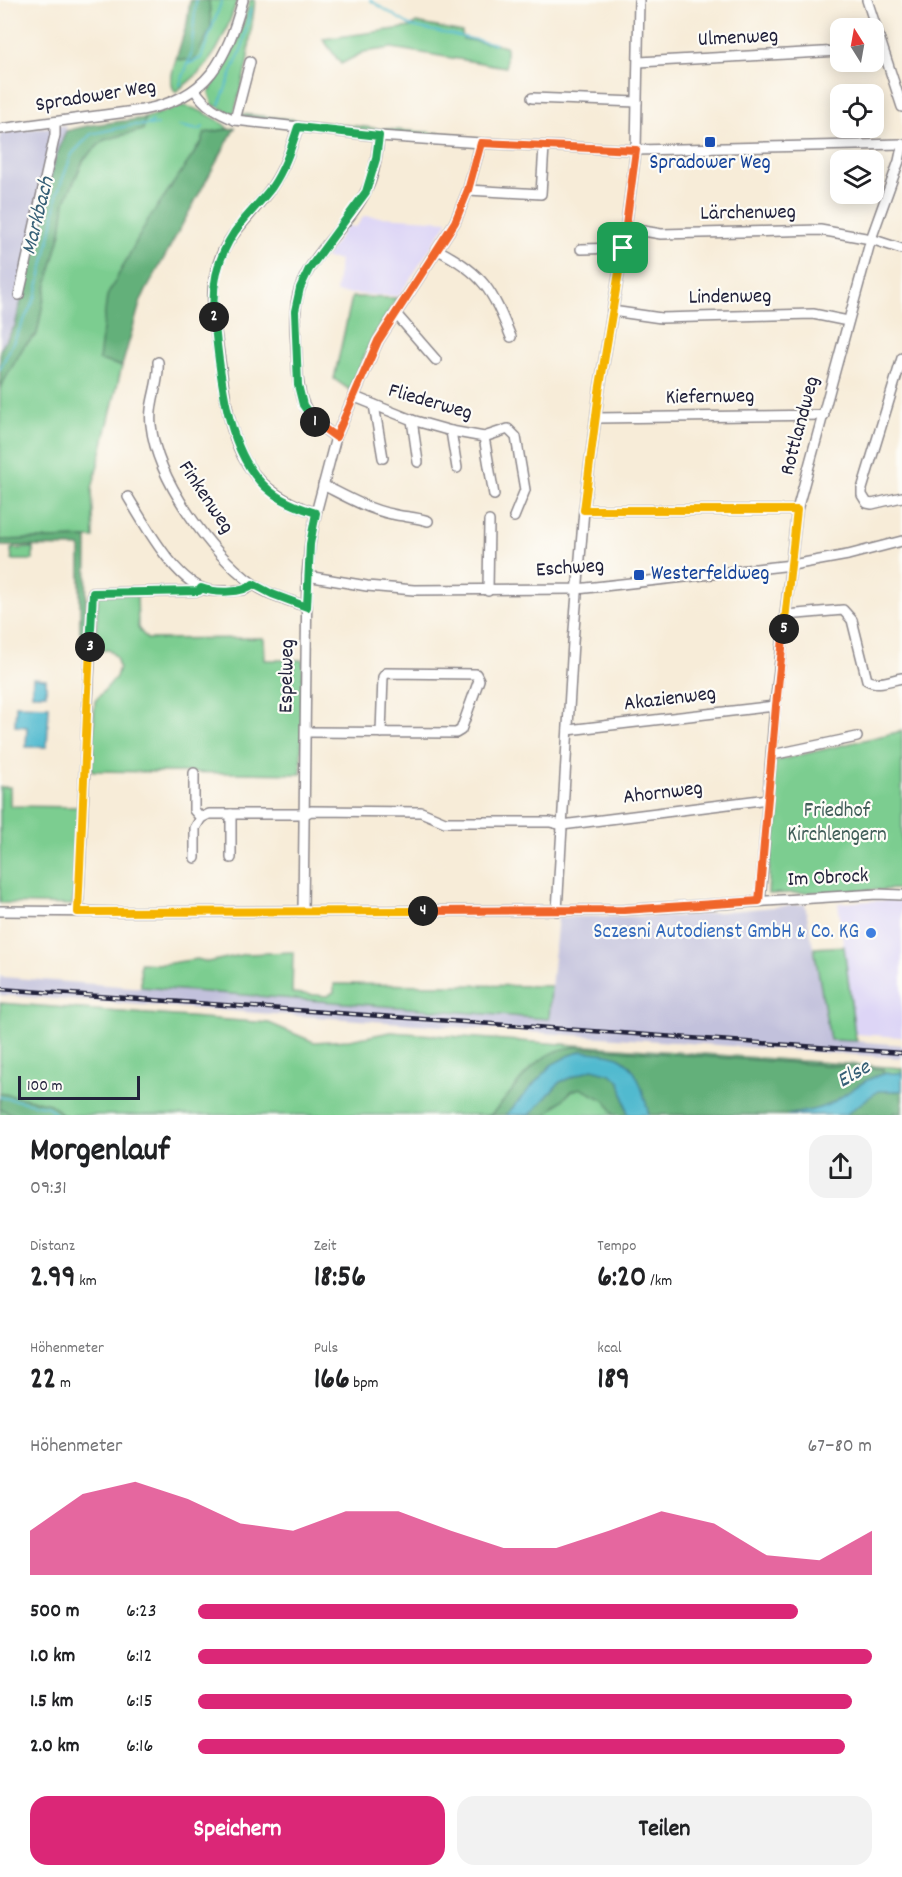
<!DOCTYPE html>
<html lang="de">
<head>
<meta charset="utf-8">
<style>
	:root { --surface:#fff; --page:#f2f2f2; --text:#202124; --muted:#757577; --accent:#db2777 }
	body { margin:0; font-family:Dekko,sans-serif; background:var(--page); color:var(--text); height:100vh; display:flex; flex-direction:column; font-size:22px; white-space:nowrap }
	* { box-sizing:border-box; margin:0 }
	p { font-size:20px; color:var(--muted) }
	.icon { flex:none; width:33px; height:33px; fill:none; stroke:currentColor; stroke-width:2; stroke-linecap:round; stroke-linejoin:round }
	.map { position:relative; height:1115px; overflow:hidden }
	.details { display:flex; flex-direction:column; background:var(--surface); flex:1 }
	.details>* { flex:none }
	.needle { width:39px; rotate:349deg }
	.buttons { position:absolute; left:830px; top:18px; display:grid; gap:12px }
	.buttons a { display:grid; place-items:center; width:54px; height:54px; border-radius:12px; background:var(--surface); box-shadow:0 3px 15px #0003; font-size:30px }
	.scale { position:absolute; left:18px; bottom:15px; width:122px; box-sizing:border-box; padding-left:6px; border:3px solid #22223b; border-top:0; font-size:16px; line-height:21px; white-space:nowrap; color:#22223b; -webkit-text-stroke:4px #fdfcf7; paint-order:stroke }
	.pin { position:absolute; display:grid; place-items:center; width:51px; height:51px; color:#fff; margin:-26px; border-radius:12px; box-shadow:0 3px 9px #0006 }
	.km { position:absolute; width:30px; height:30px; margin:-15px; border-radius:50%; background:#222; color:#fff; font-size:16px; line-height:30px; text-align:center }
	.round { display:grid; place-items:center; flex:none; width:63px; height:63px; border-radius:18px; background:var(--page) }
	.head { display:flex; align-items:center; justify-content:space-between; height:102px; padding:0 30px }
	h1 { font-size:33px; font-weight:700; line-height:45px }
	.figures { display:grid; grid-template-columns:repeat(3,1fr); gap:9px; height:102px; padding:6px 30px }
	.figures div { display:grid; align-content:center }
	.figures b { font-size:30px; font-weight:700 }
	.figures small { font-size:16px; font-weight:400 }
	.figures p { font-size:16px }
	.chart { height:168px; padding:12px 30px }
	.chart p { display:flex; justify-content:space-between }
	.chart svg { width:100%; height:108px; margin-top:6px; fill:var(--accent); opacity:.7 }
	.primary-button { display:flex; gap:12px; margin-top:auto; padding:12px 30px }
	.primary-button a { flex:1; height:69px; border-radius:18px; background:var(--accent); color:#fff; font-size:24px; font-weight:700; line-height:69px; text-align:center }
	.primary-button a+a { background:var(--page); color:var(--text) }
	ul { padding:0 30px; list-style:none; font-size:20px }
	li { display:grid; grid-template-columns:96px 72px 1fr; align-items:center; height:45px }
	li i { height:15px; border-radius:8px; background:var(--accent) }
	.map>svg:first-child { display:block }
	.built { fill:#ddd5f6 }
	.industrial { fill:#c2c1dc }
	.green { fill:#7bcd90; stroke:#4e7866; stroke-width:1.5 }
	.forest { fill:#64b07a; stroke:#43695a; stroke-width:1.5 }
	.water { fill:#51bacf; stroke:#3a6e85; stroke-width:1.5 }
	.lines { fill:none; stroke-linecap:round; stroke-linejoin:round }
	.stream { stroke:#51bacf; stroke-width:2 }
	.minor-casing { stroke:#8c878a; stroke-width:12 }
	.minor { stroke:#fff; stroke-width:9 }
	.rail-casing { stroke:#22223b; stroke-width:4.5 }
	.rail { stroke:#fdfcf7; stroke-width:2; stroke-dasharray:7; stroke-linecap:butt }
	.split-1-casing { stroke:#fff; stroke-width:12 }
	.split-2-casing { stroke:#fff; stroke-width:12 }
	.split-3-casing { stroke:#fff; stroke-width:12 }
	.split-4-casing { stroke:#fff; stroke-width:12 }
	.split-5-casing { stroke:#fff; stroke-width:12 }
	.split-6-casing { stroke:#fff; stroke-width:12 }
	.split-1 { stroke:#f0652b; stroke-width:8 }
	.split-2 { stroke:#22a559; stroke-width:8 }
	.split-3 { stroke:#22a559; stroke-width:8 }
	.split-4 { stroke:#f5b400; stroke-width:8 }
	.split-5 { stroke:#f0652b; stroke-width:8 }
	.split-6 { stroke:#f5b400; stroke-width:8 }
	.transit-dot { fill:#1a4fb4; stroke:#fdfcf7; stroke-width:2 }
	.shop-dot { fill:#3f7fe0; stroke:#fdfcf7; stroke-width:2 }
	.labels { text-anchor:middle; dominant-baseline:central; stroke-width:4.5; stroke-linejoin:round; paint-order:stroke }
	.street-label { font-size:21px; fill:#22223b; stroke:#fdfcf7 }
	.transit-label { font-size:21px; fill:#164399; stroke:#fdfcf7 }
	.park-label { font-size:21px; fill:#415e59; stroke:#fdfcf7 }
	.shop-label { font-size:21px; fill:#366cbe; stroke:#fdfcf7; text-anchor:end }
	.water-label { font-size:22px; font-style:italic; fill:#355f76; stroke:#fdfcf7 }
</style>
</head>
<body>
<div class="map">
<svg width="902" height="1115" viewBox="0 0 902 1115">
	<rect width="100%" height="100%" fill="#fdfcf7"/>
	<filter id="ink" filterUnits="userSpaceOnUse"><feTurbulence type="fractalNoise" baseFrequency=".0167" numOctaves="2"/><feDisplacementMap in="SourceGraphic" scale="12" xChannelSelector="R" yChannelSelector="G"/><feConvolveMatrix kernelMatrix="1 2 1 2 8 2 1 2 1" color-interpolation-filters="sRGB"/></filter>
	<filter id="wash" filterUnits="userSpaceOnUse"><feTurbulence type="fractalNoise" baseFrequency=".008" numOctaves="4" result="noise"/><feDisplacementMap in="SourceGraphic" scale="24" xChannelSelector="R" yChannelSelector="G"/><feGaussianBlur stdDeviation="1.35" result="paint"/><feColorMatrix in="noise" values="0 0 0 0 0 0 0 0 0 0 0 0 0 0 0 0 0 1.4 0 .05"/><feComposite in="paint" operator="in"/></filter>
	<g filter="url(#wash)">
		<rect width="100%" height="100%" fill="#f7ecd8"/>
		<g class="built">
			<path d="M364 216 448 221 399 296 336 293 340 260 325 258 347 226 356 227Z"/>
			<path d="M887 900 902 901V1037L855 1034 838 903Z"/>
		</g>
		<g class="industrial">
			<path d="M66 125V131L55 160 15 326 0 350V133Z"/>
			<path d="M805 904 830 1039 902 1045V1058L0 995V974L2 977 548 1019 558 917 679 916Z"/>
		</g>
		<g class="green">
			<path d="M209 0H237C224 40 213 67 175 92 168 81 173 71 176 59L194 61 211 28Z"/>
			<path d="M250 0H255L247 64 234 114 213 105 209 93 237 43Z"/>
			<path d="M416 23 462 32 463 39 506 46V67L392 48 364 52 341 64 323 39 411 27Z"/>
			<path d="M182 106C193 106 222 120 228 129L205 133 202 142 197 147 99 360 122 366 92 489 94 538 0 540V388L24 346 37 334 45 292 61 232 65 201 84 159 104 140 143 130 145 118Z"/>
			<path d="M242 114 382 129 461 135V138L382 133 241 116Z"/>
			<path d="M352 297 397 298 371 340 350 390 334 379Z"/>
			<path d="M33 548V560H12L11 549Z"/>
			<path d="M137 594 138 628 147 639 264 638 265 660H303L301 774 93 771 91 766 95 701 116 677 119 667 116 657 109 650 95 651 98 595Z"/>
			<path d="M902 731V889L768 894 775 761Z"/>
			<path d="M0 787H10V806L79 807 75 894 72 905 0 903Z"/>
			<path d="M844 946 855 1034 857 1041 830 1040 814 948Z"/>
			<path d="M293 952 292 993 327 996 334 992V984L551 986 549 1019 141 987 140 963 164 964 197 959 208 962 246 954Z"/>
			<path d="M0 1003 269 1023 314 1042 349 1040 391 1032 902 1068V1115H0Z"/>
		</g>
		<g class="forest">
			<path d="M190 0H209L211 28 194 61 176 59 187 23Z"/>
			<path d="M145 118 143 130 104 140 84 159 65 201 61 232 45 292 37 334 24 346 0 388V350L15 326 55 160 66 131 91 125Z"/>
			<path d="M235 128 141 300 122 366 99 360 107 296 148 220 202 142 205 133Z"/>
			<path d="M87 538 86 633 80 632V547L0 546V540Z"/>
			<path d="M575 1047 883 1069 886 1090 902 1091V1113L895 1112 891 1115H614L606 1101 580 1088 572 1091 546 1115H490C512 1096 528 1061 557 1051 562 1048 569 1048 575 1047Z"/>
			<path d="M0 1093 50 1104 63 1115H15L0 1109Z"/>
		</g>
		<g class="water">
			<path d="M33 678 46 679V694H32Z"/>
			<path d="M16 705 49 706 47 747H26L27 727 15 726Z"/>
			<path d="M582 1051C592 1053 605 1052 615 1056 638 1063 644 1095 649 1115H628L620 1082 611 1074 592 1069 560 1082 530 1115H506L551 1065 568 1056Z"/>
			<path d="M887 1073H902V1091H878L845 1115H787C803 1112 819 1110 833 1102 852 1091 865 1077 887 1073Z"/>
		</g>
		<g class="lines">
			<g class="stream">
				<path d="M370 0 411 26 496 44"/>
				<path d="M186 65 201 58 222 0"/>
				<path d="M180 85 191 55 196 0"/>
				<path d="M219 105 243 45 251 7"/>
				<path d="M149 125H158"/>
				<path d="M179 126 199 130 203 127"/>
				<path d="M0 369 36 296 53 224 57 194 72 154 91 134 133 125H147L153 121"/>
				<path d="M0 1097 48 1107 57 1115"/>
			</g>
		</g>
	</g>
	<g filter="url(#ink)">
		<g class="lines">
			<g class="minor-casing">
				<g id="minor">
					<path d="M867 0 902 107"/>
					<path d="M639 62 840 51"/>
					<path d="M195 90C205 106 218 113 235 120L379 136 481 143 636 150 902 144"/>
					<path d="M532 98 637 102"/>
					<path d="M235 120 250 62"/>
					<path d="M298 127C291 148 285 167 273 185 255 213 228 232 218 264 208 293 215 324 219 354 230 431 233 485 316 513"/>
					<path d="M0 129 142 110C209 98 226 60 243 0"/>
					<path d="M468 190 541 194 544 146"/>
					<path d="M626 228 661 234 820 230 871 239 902 249"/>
					<path d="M581 249 623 248"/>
					<path d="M438 250C484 274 492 290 511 337"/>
					<path d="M19 295 55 135V122"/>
					<path d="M612 311 661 318 813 314 848 321"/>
					<path d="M396 314 436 360"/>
					<path d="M902 358 862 489V495L867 503 872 504 902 497"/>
					<path d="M158 362C160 384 148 402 151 425 157 480 209 551 253 584 268 595 289 600 307 607"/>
					<path d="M355 397 412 420 451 431 484 437 508 429 516 437 525 490 514 517"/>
					<path d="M374 405 383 458"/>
					<path d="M596 418 824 415"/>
					<path d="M412 420 418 462"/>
					<path d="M451 431 457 468"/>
					<path d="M336 437C303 415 298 401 297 361 296 337 292 311 300 288 314 250 350 225 367 189 375 173 377 154 379 136"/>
					<path d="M484 437 494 495"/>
					<path d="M323 485C345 496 367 509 392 514 404 517 416 517 428 521"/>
					<path d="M128 497C145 525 173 577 204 589 211 592 220 591 227 591 237 590 246 592 253 584"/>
					<path d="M584 510H797"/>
					<path d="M307 576 367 586 414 590 577 589 792 565 848 555 902 541"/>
					<path d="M488 591 489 521"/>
					<path d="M786 615 843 610 852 620 867 680C878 686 890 680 902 678"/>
					<path d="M568 730 775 706"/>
					<path d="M306 732 456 733 461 730 479 680 476 674 386 673 383 677 381 733"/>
					<path d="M772 755 857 737"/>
					<path d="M194 773V810L201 818 195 828V858"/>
					<path d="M201 818 209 814H305L311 811 421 812 445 822H550L562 825 768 799"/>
					<path d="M231 858V814"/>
					<path d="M760 901 775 706 797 510 871 239 899 161 902 147"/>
					<path d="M0 911 117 912 624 910 877 894 902 895"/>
					<path d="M303 911 307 576 310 544 316 513 336 437 378 341 455 222 468 190 481 143"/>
					<path d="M557 911 573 642 584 510 599 392 623 248 636 150 639 0"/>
					<path d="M78 912 93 593 199 591 201 588"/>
				</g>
			</g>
			<use href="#minor" class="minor"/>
			<g class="rail-casing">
				<path id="rail" d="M0 989 902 1053"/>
			</g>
			<use href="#rail" class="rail"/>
		</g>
	</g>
	<g class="lines" filter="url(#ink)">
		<g class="split-1-casing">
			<path id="split-1" d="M315 422 336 437 378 341 455 222 468 190 481 143 636 150 623 248"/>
		</g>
		<g class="split-2-casing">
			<path id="split-2" d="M214 317C211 282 219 250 242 222 252 210 263 199 272 187 285 168 291 148 298 127L379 136 376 159 366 192 309 269 300 288 295 311 298 385 303 405 315 422"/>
		</g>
		<g class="split-3-casing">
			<path id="split-3" d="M90 647 93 593 199 591 201 588C214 593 243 594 253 584L272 594 307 607 310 544 316 513C300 508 283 502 270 491 225 455 220 370 214 317"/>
		</g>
		<g class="split-4-casing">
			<path id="split-4" d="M90 647 78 912 423 911"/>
		</g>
		<g class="split-5-casing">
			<path id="split-5" d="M423 911 624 910 759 901 776 706 784 629"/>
		</g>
		<g class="split-6-casing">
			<path id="split-6" d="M623 248 599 392 584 510H797L784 629"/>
		</g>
		<use href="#split-1" class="split-1"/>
		<use href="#split-2" class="split-2"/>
		<use href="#split-3" class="split-3"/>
		<use href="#split-4" class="split-4"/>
		<use href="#split-5" class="split-5"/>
		<use href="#split-6" class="split-6"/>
	</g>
	<g class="transit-dot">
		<rect x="704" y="136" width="12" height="12" rx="3"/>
		<rect x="633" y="569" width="12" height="12" rx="3"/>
	</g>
	<circle class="shop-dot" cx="871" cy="933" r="6"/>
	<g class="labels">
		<g class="street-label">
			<text transform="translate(738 39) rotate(-3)">Ulmenweg</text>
			<text transform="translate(96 97) rotate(-9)">Spradower Weg</text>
			<text transform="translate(748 214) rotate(-1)">Lärchenweg</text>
			<text transform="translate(730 298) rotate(-1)">Lindenweg</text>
			<text transform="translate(710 398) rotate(-1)">Kiefernweg</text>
			<text transform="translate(430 403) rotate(16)">Fliederweg</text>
			<text transform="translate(801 426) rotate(-75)">Rottlandweg</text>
			<text transform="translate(205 498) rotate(56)">Finkenweg</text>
			<text transform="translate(570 569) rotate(-4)">Eschweg</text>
			<text transform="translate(288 676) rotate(-89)">Espelweg</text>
			<text transform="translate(670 700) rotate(-7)">Akazienweg</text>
			<text transform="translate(663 794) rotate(-7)">Ahornweg</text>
			<text transform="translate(828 879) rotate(-3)">Im Obrock</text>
		</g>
		<g class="transit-label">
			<text x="710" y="164">Spradower Weg</text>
			<text x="651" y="575" text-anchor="start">Westerfeldweg</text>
		</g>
		<g class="park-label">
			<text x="837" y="812">Friedhof<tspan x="837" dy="24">Kirchlengern</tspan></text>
		</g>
		<g class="shop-label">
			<text x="859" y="933">Sczesni Autodienst GmbH &amp; Co. KG</text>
		</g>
		<g class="water-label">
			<text transform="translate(39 216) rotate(-76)">Markbach</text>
			<text transform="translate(854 1075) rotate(-30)">Else</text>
		</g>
	</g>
</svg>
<div class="buttons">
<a><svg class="needle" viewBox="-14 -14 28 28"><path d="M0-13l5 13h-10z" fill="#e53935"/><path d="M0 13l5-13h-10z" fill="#757577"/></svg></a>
<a><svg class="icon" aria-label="locate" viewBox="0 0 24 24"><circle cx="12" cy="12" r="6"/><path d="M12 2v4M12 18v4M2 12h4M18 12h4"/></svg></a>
<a><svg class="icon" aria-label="layers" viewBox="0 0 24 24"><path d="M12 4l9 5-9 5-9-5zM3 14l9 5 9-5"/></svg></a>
</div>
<div class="scale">100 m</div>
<div class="pin" style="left:623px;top:248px;background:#1e9e55"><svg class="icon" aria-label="arrive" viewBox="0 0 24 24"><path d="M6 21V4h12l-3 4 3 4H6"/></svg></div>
<b class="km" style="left:315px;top:422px">1</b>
<b class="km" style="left:214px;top:317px">2</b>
<b class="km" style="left:90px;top:647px">3</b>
<b class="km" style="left:423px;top:911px">4</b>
<b class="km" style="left:784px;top:629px">5</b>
</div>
<section class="details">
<div class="head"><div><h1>Morgenlauf</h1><p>09:31</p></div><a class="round"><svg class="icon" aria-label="share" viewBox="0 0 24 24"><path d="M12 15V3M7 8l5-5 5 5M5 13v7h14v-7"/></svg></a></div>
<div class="figures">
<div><p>Distanz</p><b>2.99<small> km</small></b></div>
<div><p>Zeit</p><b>18:56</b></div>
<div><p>Tempo</p><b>6:20<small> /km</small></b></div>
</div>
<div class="figures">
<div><p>Höhenmeter</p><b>22<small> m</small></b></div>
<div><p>Puls</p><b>166<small> bpm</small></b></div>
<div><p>kcal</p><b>189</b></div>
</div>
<div class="chart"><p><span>Höhenmeter</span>67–80 m</p>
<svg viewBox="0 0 160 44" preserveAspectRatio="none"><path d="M0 44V26L10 11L20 6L30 13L40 23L50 26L60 18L70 18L80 26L90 33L100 33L110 26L120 18L130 23L140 36L150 38L160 26V44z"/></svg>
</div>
<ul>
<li><b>500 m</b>6:23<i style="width:89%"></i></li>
<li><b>1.0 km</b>6:12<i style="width:100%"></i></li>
<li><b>1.5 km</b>6:15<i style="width:97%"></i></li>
<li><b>2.0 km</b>6:16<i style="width:96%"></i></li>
</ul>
<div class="primary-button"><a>Speichern</a><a>Teilen</a></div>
</section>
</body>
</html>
